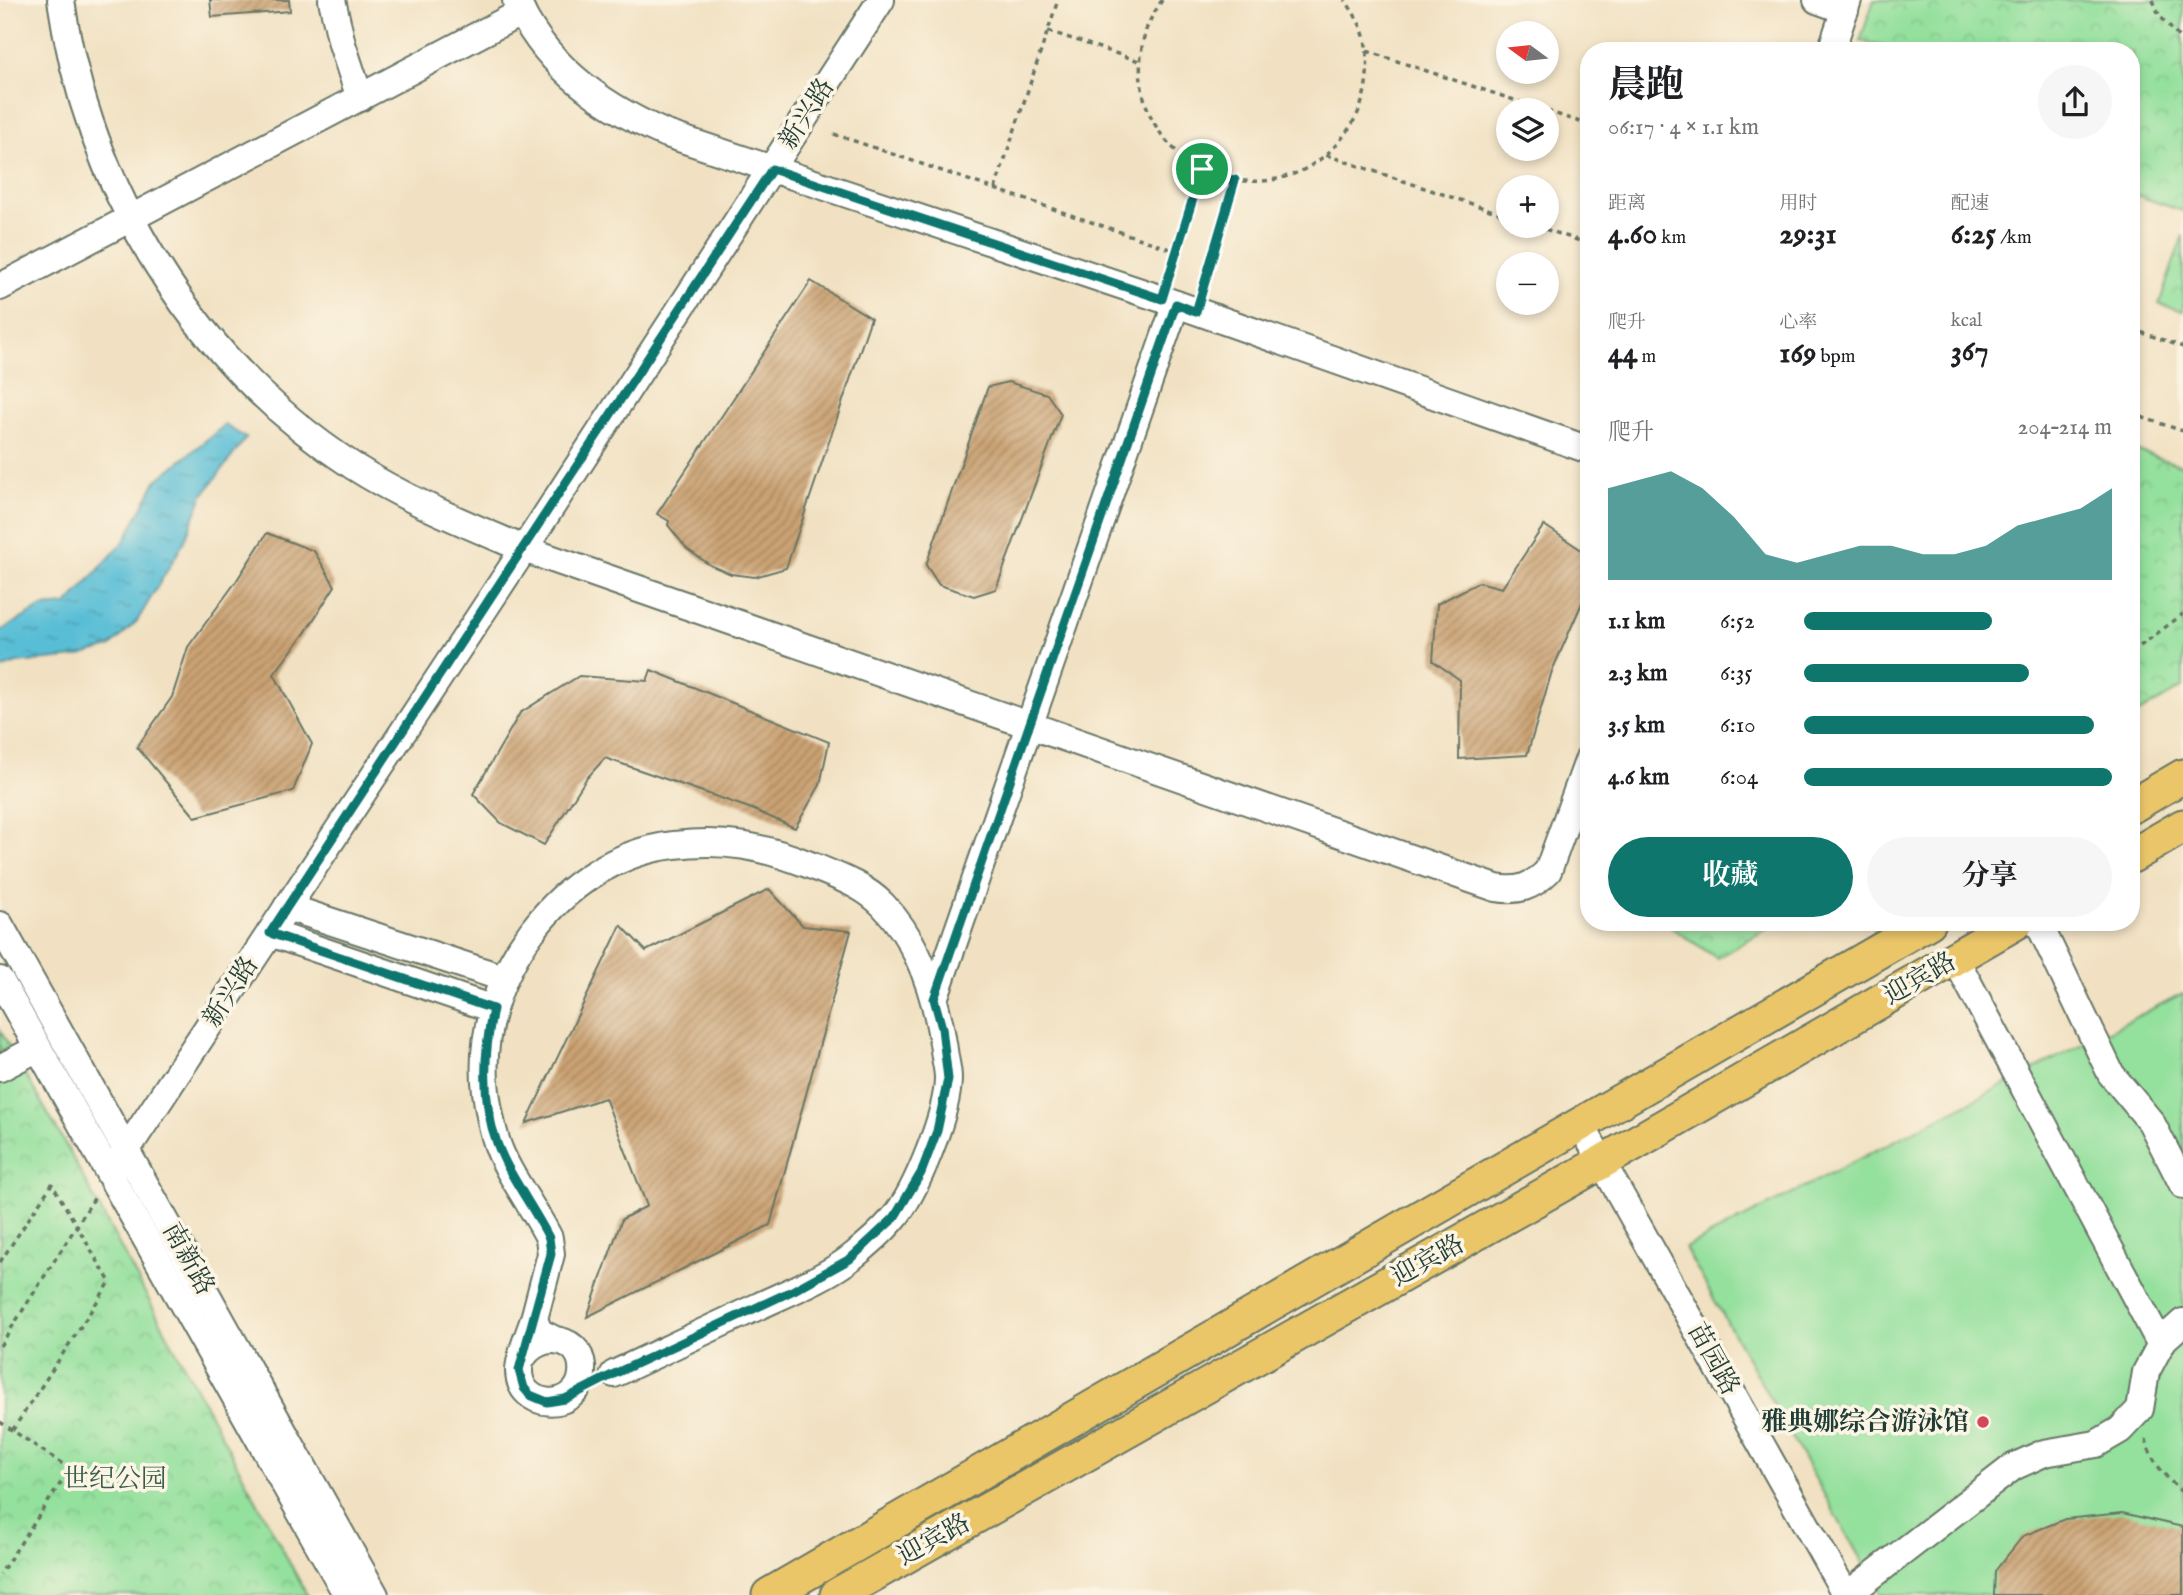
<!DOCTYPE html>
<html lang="zh">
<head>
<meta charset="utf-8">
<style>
	:root { --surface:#fff; --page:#f6f6f6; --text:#202124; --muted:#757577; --accent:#0f766e }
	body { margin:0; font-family:"IM FELL English","Noto Serif SC",serif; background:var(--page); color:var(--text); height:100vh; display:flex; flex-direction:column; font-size:26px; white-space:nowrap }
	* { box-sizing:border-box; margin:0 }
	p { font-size:23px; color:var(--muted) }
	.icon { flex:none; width:38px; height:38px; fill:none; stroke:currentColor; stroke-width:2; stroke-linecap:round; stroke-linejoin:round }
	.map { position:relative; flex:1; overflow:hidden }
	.details { position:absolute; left:1580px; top:42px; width:560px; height:889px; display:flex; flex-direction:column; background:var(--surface); border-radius:28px; box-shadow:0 4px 10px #0003 }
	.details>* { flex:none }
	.needle { width:46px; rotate:285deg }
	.fabs { position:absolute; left:1496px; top:21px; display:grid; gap:14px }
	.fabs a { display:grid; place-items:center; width:63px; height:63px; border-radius:50%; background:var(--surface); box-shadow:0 4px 10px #0003; font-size:35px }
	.pin { position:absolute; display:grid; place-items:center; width:60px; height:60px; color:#fff; margin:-30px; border:4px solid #fff; border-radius:50%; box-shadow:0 2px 7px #0007 }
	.round { display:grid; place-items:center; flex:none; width:74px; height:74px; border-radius:37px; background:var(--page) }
	.head { display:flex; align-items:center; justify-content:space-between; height:119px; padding:0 28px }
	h1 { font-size:38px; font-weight:700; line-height:52px }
	.stats { display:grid; grid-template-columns:repeat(3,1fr); gap:10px; height:119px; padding:7px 28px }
	.stats div { display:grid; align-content:center }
	.stats b { font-size:30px; font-weight:700 }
	.stats small { font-size:19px; font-weight:400 }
	.stats p { font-size:19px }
	.chart { height:196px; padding:14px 28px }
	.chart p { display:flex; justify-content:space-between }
	.chart svg { width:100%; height:126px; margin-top:7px; fill:var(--accent); opacity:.7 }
	.primary-button { display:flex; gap:14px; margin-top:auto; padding:14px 28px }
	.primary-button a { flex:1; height:80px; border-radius:42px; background:var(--accent); color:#fff; font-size:28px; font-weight:700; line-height:80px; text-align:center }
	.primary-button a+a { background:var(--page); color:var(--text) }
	ul { padding:0 28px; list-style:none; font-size:23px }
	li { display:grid; grid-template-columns:112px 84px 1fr; align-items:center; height:52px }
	li i { height:18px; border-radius:9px; background:var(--accent) }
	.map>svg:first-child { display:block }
	.park { fill:url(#park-crowns); stroke:#5a8e68; stroke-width:2 }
	.garden { fill:#94e09d; stroke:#5a8e68; stroke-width:2 }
	.water { fill:url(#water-ripples); stroke:#3c7e85; stroke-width:2 }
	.building { fill:url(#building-hatch) }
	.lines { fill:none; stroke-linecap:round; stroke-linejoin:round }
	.minor-casing { stroke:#687666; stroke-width:30 }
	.major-casing { stroke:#687666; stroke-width:37 }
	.path { stroke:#687666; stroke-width:3.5; stroke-dasharray:5 5; stroke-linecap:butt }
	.minor { stroke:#fff; stroke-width:26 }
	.major { stroke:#ebc669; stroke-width:33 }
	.route-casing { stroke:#fff; stroke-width:14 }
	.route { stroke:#0f766e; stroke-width:9 }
	.poi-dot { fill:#d1495b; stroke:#fcf5e5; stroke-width:2.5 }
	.labels { text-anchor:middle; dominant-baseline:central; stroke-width:7; stroke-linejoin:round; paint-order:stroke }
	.street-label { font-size:26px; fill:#1f3d34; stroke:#fcf5e5 }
	.poi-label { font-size:26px; font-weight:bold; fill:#1f3d34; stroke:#fcf5e5; text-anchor:end }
	.park-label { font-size:26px; fill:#365e49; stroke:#fcf5e5 }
</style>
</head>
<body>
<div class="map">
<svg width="2183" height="1595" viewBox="0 0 2183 1595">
	<defs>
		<pattern id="park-crowns" width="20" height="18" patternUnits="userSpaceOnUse" patternTransform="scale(1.75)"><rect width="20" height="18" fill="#94e09d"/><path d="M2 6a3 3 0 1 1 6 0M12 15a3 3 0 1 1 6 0" fill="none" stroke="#7fc188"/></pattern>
		<pattern id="water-ripples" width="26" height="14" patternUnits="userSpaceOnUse" patternTransform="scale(1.75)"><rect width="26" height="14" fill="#58bed6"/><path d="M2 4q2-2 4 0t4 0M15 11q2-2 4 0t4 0" fill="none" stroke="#489cae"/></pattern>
		<pattern id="building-hatch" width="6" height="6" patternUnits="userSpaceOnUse" patternTransform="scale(1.75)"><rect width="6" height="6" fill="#cba273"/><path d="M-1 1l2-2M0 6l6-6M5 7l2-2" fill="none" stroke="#a4855f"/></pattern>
	</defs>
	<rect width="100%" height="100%" fill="#fcf5e5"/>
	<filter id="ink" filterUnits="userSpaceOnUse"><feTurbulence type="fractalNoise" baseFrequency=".0143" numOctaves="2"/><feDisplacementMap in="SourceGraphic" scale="14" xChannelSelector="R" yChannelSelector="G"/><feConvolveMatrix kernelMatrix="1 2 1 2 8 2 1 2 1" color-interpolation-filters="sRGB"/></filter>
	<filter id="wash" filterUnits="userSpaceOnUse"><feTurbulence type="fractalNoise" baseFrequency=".00686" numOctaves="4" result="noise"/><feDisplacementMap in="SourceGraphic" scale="28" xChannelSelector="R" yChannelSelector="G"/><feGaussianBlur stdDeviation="1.57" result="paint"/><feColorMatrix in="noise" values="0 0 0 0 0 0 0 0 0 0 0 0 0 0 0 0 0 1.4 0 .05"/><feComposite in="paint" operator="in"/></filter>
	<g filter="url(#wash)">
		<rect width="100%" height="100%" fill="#f1e1c2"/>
		<g class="park">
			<path d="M1874 0H2183V211L2132 194V51H1901L1860 41Z"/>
			<path d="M2183 235V311L2159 304Z"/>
			<path d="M2132 449 2183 466V687L2132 717Z"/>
			<path d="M1663 922H1778L1717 958Z"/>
			<path d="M0 1030 63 1140 307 1595H0Z"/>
		</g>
		<path class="garden" d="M2183 993V1595H1881L1685 1248Z"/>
		<path class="water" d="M225 425 246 438 203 495 184 542 137 621 110 647 76 657 17 663 0 669V631L42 607 67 605 125 540 156 481Z"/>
		<g id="blocks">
			<g class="building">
				<path d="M210 0H289L290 11 212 17Z"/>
				<path d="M811 281 871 318 786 568 755 577 731 574 710 565 687 549 668 525 669 521 657 514Z"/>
				<path d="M1008 382 1047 394 1061 414 996 589 974 596 939 585 926 565 988 387Z"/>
				<path d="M1544 525 1589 555V587L1552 671 1527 755 1459 759 1460 680 1433 661 1437 604 1479 582 1502 588Z"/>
				<path d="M267 533 314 551 335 586 305 633 274 674 312 744 293 791 195 817 137 747 172 697 188 647 235 583Z"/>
				<path d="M651 670 829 742 820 785 795 828 752 809 605 758 586 779 544 845 501 823 473 794 520 713 579 676 647 681Z"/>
				<path d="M769 889 803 926 851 931 770 1225 587 1317 622 1219 647 1206 605 1098 526 1123 621 925 646 951Z"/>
				<path d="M2122 1513 2183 1527V1595H1994L1995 1571 2023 1536 2065 1519Z"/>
			</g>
		</g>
	</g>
	<g filter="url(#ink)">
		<use href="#blocks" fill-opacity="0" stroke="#687666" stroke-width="2"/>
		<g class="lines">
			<g class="minor-casing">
				<g id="minor">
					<path d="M61 0C88 188 193 362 353 466 406 500 466 524 524 549L1496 888C1518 892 1532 887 1548 871L1589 758"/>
					<path d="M332 0 342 44 360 98"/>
					<path d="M516 0C544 65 602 106 664 133L1162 299 1589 450"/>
					<path d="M1817 0 1845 10"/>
					<path d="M1831 51 1848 0"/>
					<path d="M0 287 522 12"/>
					<path d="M287 907 503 978"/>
					<path d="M2038 922 2111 1074 2151 1122 2183 1185"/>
					<path d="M0 925 375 1595"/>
					<path d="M270 933 493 1009"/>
					<path d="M1955 958 2161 1345"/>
					<path d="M0 980 347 1595"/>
					<path d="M934 999 1176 304"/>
					<path d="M0 1068 38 1048"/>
					<path d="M1580 1123 1846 1595"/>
					<path d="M110 1175 524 549 881 0"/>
					<path d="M534 1319 551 1254 549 1238C534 1207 505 1171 496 1140 491 1124 488 1107 486 1092 472 980 560 858 674 845 725 839 762 846 810 865 836 876 862 884 883 905 922 945 938 1003 945 1057 946 1063 948 1071 948 1078 948 1112 916 1193 893 1219 882 1232 866 1246 852 1257 827 1277 789 1292 759 1306 711 1328 663 1351 614 1374"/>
					<path d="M521 1360C538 1328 586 1336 582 1374 578 1413 518 1410 519 1370 520 1353 529 1335 534 1319L539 1332 553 1339"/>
					<path d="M1847 1595 2013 1467 2044 1453 2096 1444 2120 1430 2140 1409 2146 1372 2163 1340 2183 1322"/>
				</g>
			</g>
			<g class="major-casing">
				<g id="major">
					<path d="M2132 806 2183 776"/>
					<path d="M2132 856 2183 826"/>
					<path d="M769 1595 1929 922"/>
					<path d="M837 1595 1602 1162 2017 922"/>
				</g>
			</g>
			<g class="path">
				<path d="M1162 0C1156 10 1148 22 1145 33 1109 171 1290 242 1357 115 1369 90 1372 48 1359 23 1355 15 1350 7 1345 0"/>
				<path d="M2153 0 2159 15 2183 42"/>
				<path d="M1048 31 1139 61"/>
				<path d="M1367 51 1544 110"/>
				<path d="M1547 111 1589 125"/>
				<path d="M834 134 1176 251"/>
				<path d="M1326 155 1508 216"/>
				<path d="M995 189 1058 0"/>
				<path d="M1536 226 1589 244"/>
				<path d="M1168 277 1202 169"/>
				<path d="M1202 289 1235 180"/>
				<path d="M2132 329 2183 347"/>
				<path d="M2132 414 2183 431"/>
				<path d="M2132 652 2183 614"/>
				<path d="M0 1262 52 1184 110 1282 12 1431"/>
				<path d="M0 1346 95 1197"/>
				<path d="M0 1422 70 1469 0 1574"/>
				<path d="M2146 1439C2150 1460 2167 1479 2183 1493"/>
			</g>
			<use href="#minor" class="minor"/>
			<use href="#major" class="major"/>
		</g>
	</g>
	<g class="lines" filter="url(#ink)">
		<g class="route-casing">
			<path id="route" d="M772 169 1162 299 1202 169 1217 177 1235 180 1196 312 1176 304 934 999 942 1028 948 1079 937 1131 921 1173 894 1218 850 1259 794 1290 614 1374 565 1399 547 1402 530 1395 524 1388 519 1370 551 1254 549 1238C533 1206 509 1176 497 1143 481 1100 484 1052 493 1009L270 933Z"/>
		</g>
		<use href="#route" class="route"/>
	</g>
	<circle class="poi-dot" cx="1983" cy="1422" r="7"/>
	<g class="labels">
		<g class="street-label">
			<text transform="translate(807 114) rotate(-57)">新兴路</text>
			<text transform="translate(1920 979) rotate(-30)">迎宾路</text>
			<text transform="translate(231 992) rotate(-57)">新兴路</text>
			<text transform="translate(188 1259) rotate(61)">南新路</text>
			<text transform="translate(1428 1261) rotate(-29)">迎宾路</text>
			<text transform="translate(1713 1359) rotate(61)">苗园路</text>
			<text transform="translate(934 1540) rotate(-29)">迎宾路</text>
		</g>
		<g class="poi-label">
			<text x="1969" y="1422">雅典娜综合游泳馆</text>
		</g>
		<g class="park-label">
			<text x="115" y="1479">世纪公园</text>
		</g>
	</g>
</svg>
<div class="fabs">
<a><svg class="needle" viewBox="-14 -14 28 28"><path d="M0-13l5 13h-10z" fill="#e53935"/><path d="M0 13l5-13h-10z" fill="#757577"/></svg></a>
<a><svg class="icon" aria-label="layers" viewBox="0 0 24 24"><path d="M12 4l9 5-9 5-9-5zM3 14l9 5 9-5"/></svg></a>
<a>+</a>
<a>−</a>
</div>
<div class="pin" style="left:1202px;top:169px;background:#1e9e55"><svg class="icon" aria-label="arrive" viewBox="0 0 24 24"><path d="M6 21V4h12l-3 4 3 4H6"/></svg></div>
<section class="details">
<div class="head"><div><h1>晨跑</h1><p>06:17 · 4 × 1.1 km</p></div><a class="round"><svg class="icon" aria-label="share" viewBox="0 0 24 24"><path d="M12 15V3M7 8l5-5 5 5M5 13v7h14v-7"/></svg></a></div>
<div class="stats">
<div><p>距离</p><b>4.60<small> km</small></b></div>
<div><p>用时</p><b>29:31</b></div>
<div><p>配速</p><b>6:25<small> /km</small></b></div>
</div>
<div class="stats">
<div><p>爬升</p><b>44<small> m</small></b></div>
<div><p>心率</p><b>169<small> bpm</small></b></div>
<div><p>kcal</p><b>367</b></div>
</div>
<div class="chart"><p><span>爬升</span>204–214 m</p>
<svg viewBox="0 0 160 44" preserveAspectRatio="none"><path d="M0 44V12L10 9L20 6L30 12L40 22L50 35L60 38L70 35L80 32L90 32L100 35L110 35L120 32L130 25L140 22L150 19L160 12V44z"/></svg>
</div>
<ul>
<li><b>1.1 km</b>6:52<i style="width:61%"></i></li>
<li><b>2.3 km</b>6:35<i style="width:73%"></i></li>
<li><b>3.5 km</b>6:10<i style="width:94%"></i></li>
<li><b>4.6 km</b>6:04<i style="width:100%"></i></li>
</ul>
<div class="primary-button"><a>收藏</a><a>分享</a></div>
</section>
</div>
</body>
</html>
